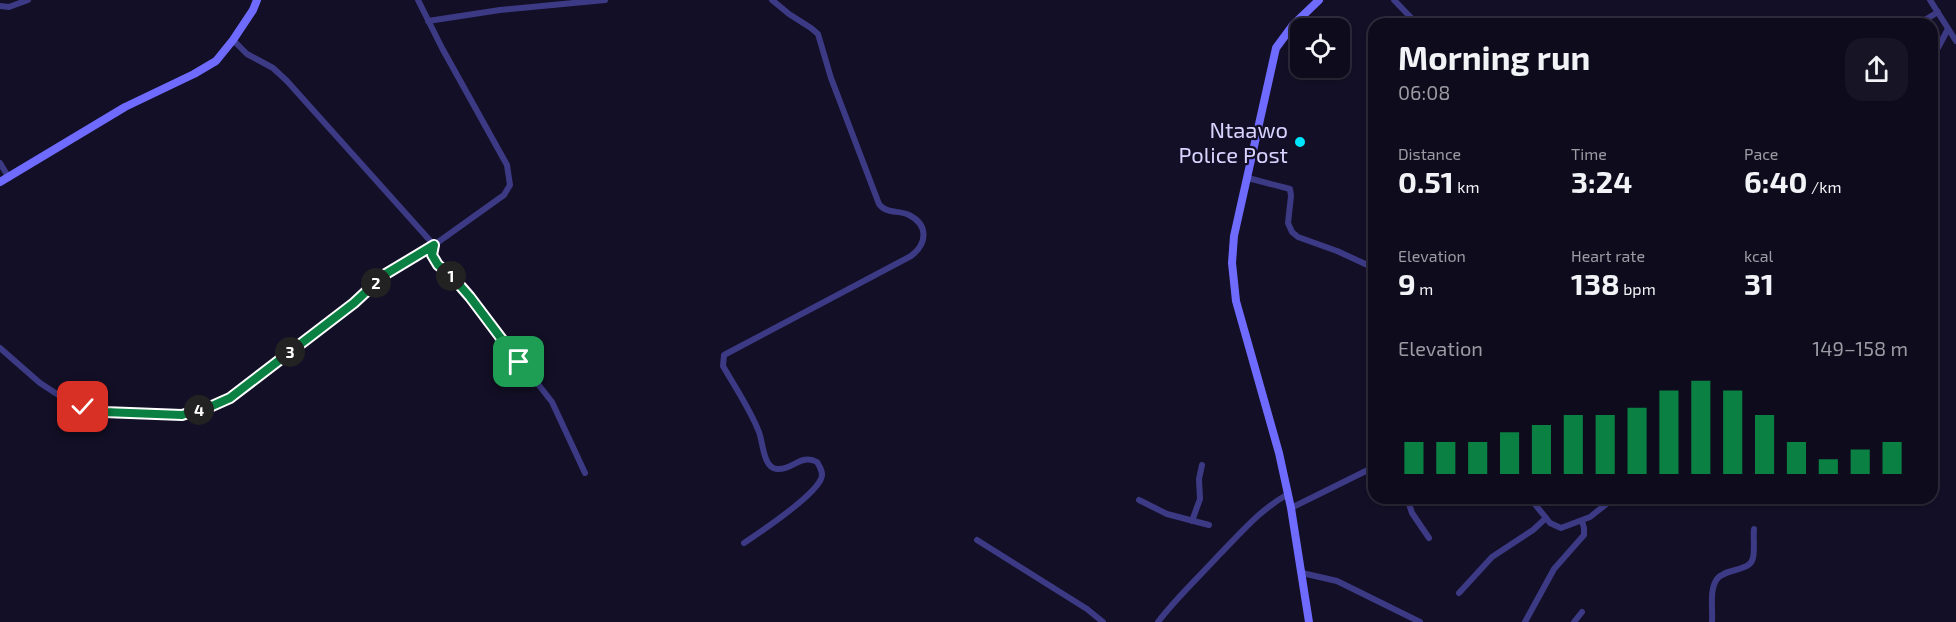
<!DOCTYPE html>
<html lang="en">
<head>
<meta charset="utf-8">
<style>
	:root { --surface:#0e0b1c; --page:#171425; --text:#f1f3f6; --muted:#9b9ba3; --line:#2e2b3b; --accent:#0b8043 }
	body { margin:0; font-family:"Exo 2",sans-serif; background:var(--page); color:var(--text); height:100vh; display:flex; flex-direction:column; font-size:22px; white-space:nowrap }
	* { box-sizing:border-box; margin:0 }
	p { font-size:20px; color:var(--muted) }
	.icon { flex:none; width:33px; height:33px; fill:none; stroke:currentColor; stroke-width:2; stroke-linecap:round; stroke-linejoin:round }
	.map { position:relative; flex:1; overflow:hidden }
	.panel { position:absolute; left:1368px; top:18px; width:570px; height:486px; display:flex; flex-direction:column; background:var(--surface); border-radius:18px; box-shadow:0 2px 4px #0004,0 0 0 2px var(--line) }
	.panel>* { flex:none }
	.buttons { position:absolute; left:1290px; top:18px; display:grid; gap:12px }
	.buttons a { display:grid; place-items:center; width:60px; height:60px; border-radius:12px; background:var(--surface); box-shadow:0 2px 4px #0004,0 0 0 2px var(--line); font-size:30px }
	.pin { position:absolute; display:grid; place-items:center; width:51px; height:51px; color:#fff; margin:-26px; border-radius:12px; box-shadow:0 3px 9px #0006 }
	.km { position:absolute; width:30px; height:30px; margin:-15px; border-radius:50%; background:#222; color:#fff; font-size:16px; line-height:30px; text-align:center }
	.round { display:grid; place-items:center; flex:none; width:63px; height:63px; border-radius:18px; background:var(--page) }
	.summary { display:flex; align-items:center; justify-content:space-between; height:102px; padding:0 30px }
	h1 { font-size:33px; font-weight:700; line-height:45px }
	.figures { display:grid; grid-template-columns:repeat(3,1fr); gap:9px; height:102px; padding:6px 30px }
	.figures div { display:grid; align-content:center }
	.figures b { font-size:30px; font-weight:700 }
	.figures small { font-size:16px; font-weight:400 }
	.figures p { font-size:16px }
	.chart { height:168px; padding:12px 30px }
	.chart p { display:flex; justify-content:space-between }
	.chart svg { width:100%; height:108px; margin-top:6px; stroke:var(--accent); stroke-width:6 }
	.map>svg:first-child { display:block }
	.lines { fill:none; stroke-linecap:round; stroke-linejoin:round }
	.street { stroke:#3d3a85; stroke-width:6 }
	.secondary { stroke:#6f6bff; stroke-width:8 }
	.route-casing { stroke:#fff; stroke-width:12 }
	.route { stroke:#0b8043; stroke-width:8 }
	.poi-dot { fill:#00e5ff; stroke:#130f26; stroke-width:2 }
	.labels { text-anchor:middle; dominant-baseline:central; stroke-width:4.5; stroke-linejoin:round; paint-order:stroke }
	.poi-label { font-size:22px; fill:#d9d4ff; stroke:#130f26; text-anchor:end }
</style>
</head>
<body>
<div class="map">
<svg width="1956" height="622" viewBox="0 0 1956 622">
	<rect width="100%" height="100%" fill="#130f26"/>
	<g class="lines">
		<g class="street">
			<path d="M1394 0 1417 24"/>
			<path d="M1930 0 1956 41"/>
			<path d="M0 6 9 7 28 0"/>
			<path d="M428 21 500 10 605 0"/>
			<path d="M1918 24 1938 12"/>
			<path d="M233 40 247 54 273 68 287 81 434 245 432 255 438 265 450 275 470 297 552 402 585 473"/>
			<path d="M1932 59 1948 29"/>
			<path d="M0 163 9 178"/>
			<path d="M1248 178 1290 189 1291 196 1288 223 1292 232 1298 237 1337 251 1374 268"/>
			<path d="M0 348 40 383 60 396 83 407 104 412 165 415H182L212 406 230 398 314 334 354 303 384 275 434 245 504 195 510 185 507 165 442 48 418 0"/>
			<path d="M1407 498 1412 513 1429 538"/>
			<path d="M1530 498 1550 523 1561 528 1590 517 1614 498"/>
			<path d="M1139 500 1167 514 1209 525"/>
			<path d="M1291 508 1374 467"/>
			<path d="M1192 521 1200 499 1199 479 1202 465"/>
			<path d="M977 540 1087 609 1103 622"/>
			<path d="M744 543C762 531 813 497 821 479 824 473 820 467 817 462 801 453 792 471 777 469 763 468 763 442 759 432 750 409 735 387 723 366L724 355 911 256C927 244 929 225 909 215 899 210 886 214 879 204L831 78 818 34 811 28 789 14 772 0"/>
			<path d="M1302 573 1337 581 1420 622"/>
			<path d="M1459 593 1492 557 1533 530 1546 518"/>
			<path d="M1158 622C1176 598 1198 578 1218 556 1242 532 1257 512 1288 494"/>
			<path d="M1525 622 1554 569 1584 535V528L1582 521"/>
			<path d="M1574 622 1582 612"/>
			<path d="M1712 622C1713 609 1709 590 1717 579 1725 568 1750 572 1753 558 1755 549 1753 537 1754 529"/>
		</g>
		<g class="secondary">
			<path d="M0 182 125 107 194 74 216 61 233 40 253 10 257 0"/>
			<path d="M1309 622 1291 508 1279 453 1236 301 1232 263 1234 236 1276 48 1293 25 1319 0"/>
		</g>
	</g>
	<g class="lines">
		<g class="route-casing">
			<path id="route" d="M83 407 104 412 182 415 212 406 230 398 354 303 384 275 434 245 432 255 438 265 450 274 470 297 519 362"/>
		</g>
		<use href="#route" class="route"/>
	</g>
	<circle class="poi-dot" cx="1300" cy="142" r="6"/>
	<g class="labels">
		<g class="poi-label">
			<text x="1288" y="129">Ntaawo<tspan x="1288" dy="25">Police Post</tspan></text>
		</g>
	</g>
</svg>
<div class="buttons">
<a><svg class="icon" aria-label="locate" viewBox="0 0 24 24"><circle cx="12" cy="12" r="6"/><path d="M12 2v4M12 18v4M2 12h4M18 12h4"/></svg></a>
</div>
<div class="pin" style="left:519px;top:362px;background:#1e9e55"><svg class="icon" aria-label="arrive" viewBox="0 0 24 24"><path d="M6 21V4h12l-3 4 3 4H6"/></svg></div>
<div class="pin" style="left:83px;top:407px;background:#d93025"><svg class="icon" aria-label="check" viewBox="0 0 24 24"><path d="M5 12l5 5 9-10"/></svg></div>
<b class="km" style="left:451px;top:276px">1</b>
<b class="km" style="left:376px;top:283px">2</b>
<b class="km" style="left:290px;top:352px">3</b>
<b class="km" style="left:199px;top:410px">4</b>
<section class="panel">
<div class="summary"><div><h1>Morning run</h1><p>06:08</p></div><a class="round"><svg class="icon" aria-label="share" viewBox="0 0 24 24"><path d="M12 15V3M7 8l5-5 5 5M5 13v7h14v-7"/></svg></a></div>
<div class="figures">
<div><p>Distance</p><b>0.51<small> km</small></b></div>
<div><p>Time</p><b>3:24</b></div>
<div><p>Pace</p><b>6:40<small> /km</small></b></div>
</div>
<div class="figures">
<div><p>Elevation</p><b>9<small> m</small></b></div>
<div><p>Heart rate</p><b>138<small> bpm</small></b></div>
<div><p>kcal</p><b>31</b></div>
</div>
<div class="chart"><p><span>Elevation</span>149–158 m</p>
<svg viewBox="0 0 160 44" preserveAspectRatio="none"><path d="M5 44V31M15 44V31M25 44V31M35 44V27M45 44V24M55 44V20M65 44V20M75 44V17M85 44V10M95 44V6M105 44V10M115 44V20M125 44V31M135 44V38M145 44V34M155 44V31"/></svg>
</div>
</section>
</div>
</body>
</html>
